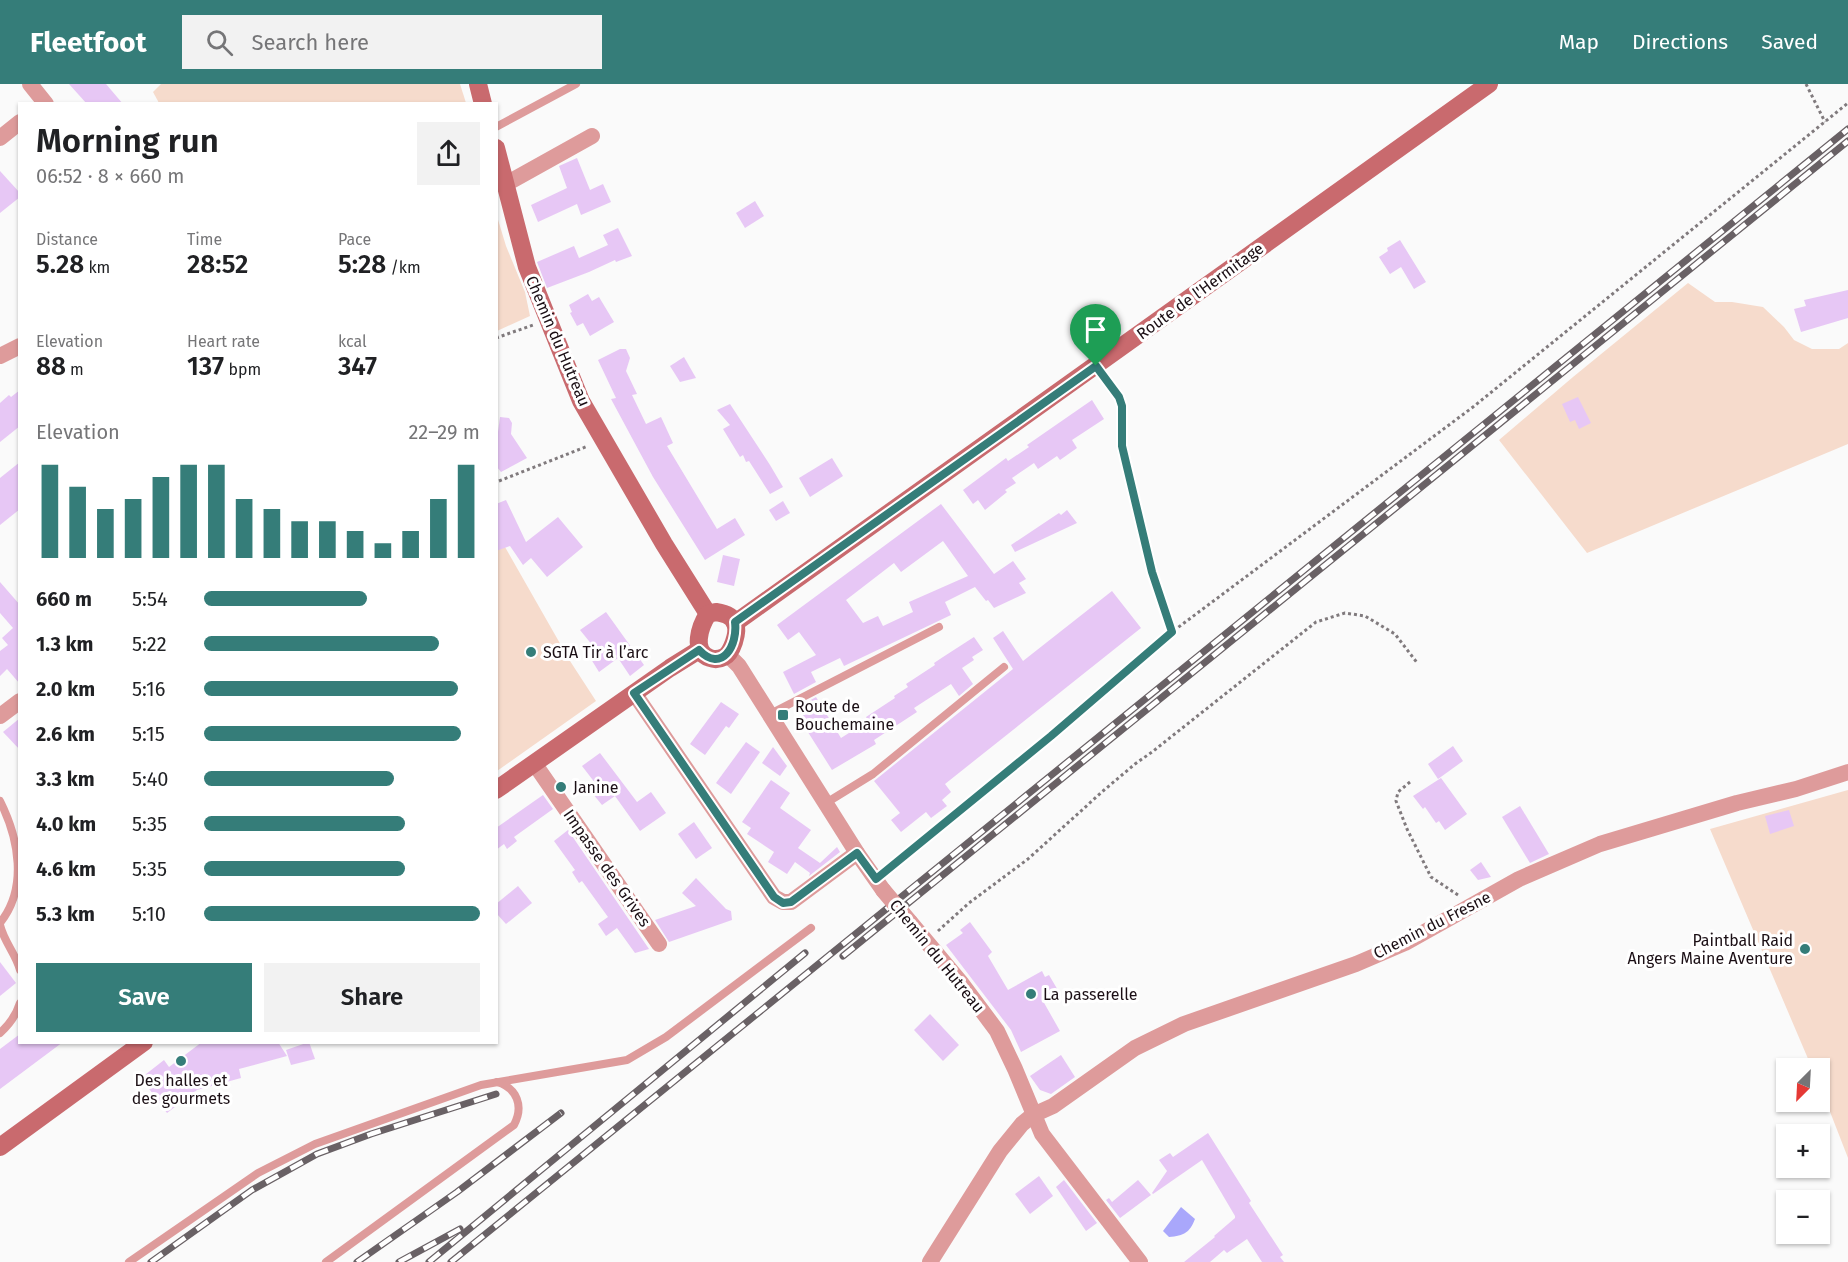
<!DOCTYPE html>
<html lang="en">
<head>
<meta charset="utf-8">
<style>
	:root { --surface:#fff; --page:#f2f2f2; --text:#202124; --muted:#757577; --accent:#357d79 }
	body { margin:0; font-family:"Fira Sans",sans-serif; background:var(--page); color:var(--text); height:100vh; display:flex; flex-direction:column; font-size:22px; white-space:nowrap }
	* { box-sizing:border-box; margin:0 }
	p { font-size:20px; color:var(--muted) }
	.icon { flex:none; width:33px; height:33px; fill:none; stroke:currentColor; stroke-width:2; stroke-linecap:round; stroke-linejoin:round }
	.map { position:relative; flex:1; overflow:hidden }
	.panel { position:absolute; left:18px; top:18px; width:480px; height:942px; display:flex; flex-direction:column; background:var(--surface); border-radius:0px; box-shadow:0 2px 4px #0004 }
	.panel>* { flex:none }
	.needle { width:39px; rotate:204deg }
	.buttons { position:absolute; left:1776px; top:974px; display:grid; gap:12px }
	.buttons a { display:grid; place-items:center; width:54px; height:54px; border-radius:0px; background:var(--surface); box-shadow:0 2px 4px #0004; font-size:30px }
	.pin { position:absolute; display:grid; place-items:center; width:51px; height:51px; color:#fff; margin:-62px -26px; border-radius:50% 50% 50% 0; rotate:-45deg; box-shadow:0 0 6px #0007 }
	.pin .icon { rotate:45deg }
	.round { display:grid; place-items:center; flex:none; width:63px; height:63px; border-radius:0px; background:var(--page) }
	.summary { display:flex; align-items:center; justify-content:space-between; height:102px; padding:0 18px }
	h1 { font-size:33px; font-weight:600; line-height:45px }
	.stats { display:grid; grid-template-columns:repeat(3,1fr); gap:9px; height:102px; padding:6px 18px }
	.stats div { display:grid; align-content:center }
	.stats b { font-size:26px; font-weight:600 }
	.stats small { font-size:16px; font-weight:400 }
	.stats p { font-size:16px }
	.chart { height:168px; padding:12px 18px }
	.chart p { display:flex; justify-content:space-between }
	.chart svg { width:100%; height:108px; margin-top:6px; stroke:var(--accent); stroke-width:6 }
	.primary-button { display:flex; gap:12px; margin-top:auto; padding:12px 18px }
	.primary-button a { flex:1; height:69px; border-radius:0px; background:var(--accent); color:#fff; font-size:24px; font-weight:600; line-height:69px; text-align:center }
	.primary-button a+a { background:var(--page); color:var(--text) }
	ul { padding:0 18px; list-style:none; font-size:20px }
	li { display:grid; grid-template-columns:96px 72px 1fr; align-items:center; height:45px }
	li i { height:15px; border-radius:8px; background:var(--accent) }
	header { display:flex; align-items:center; gap:36px; box-sizing:border-box; height:84px; padding:0 30px; background:var(--accent); color:#fff }
	header strong { font-size:28px }
	nav { display:flex; gap:33px; margin-inline-start:auto; font-size:21px }
	.search { width:420px; height:54px; background:var(--page); display:flex; align-items:center; gap:15px; box-sizing:border-box; padding:0 21px; border-radius:0px; color:var(--muted); font-size:22px }
	.map>svg:first-child { display:block }
	.green { fill:#f6dbcc }
	.water { fill:#a9a7fb }
	.building { fill:#e7c7f5; fill-rule:evenodd }
	.lines { fill:none; stroke-linecap:round; stroke-linejoin:round }
	.path { stroke:#807a7d; stroke-width:3; stroke-dasharray:3 3; stroke-linecap:butt }
	.lane { stroke:#de9b9b; stroke-width:8 }
	.street { stroke:#de9b9b; stroke-width:16 }
	.secondary { stroke:#c96a6e; stroke-width:18 }
	.rail-casing { stroke:#696165; stroke-width:7 }
	.rail { stroke:#fff; stroke-width:4.5; stroke-dasharray:14; stroke-linecap:butt }
	.street-bridge { stroke:#de9b9b; stroke-width:16 }
	.route-casing { stroke:#fff; stroke-width:12 }
	.route { stroke:#357d79; stroke-width:8 }
	.poi-dot { fill:#357d79; stroke:#fff; stroke-width:2 }
	.labels { text-anchor:middle; dominant-baseline:central; stroke-width:6; stroke-linejoin:round; paint-order:stroke }
	.street-label { font-size:16px; fill:#1b0f15; stroke:#fff }
	.poi-label { font-size:16px; fill:#1b0f15; stroke:#fff; text-anchor:start }
</style>
</head>
<body>
<header>
<strong>Fleetfoot</strong>
<div class="search"><svg class="icon" aria-label="search" viewBox="0 0 24 24"><circle cx="10" cy="10" r="6"/><path d="M15 15l6 6"/></svg>Search here</div>
<nav><a>Map</a><a>Directions</a><a>Saved</a></nav>
</header>
<div class="map">
<svg width="1848" height="1178" viewBox="0 0 1848 1178">
	<rect width="100%" height="100%" fill="#fafafa"/>
	<g class="green">
		<path d="M161 0H460L466 19H159L153 8Z"/>
		<path d="M496 129 506 162 525 208 530 232 497 247Z"/>
		<path d="M1688 199 1715 218H1732L1763 223 1784 243 1794 256 1812 265H1839L1848 259V360L1587 469 1499 356 1573 293Z"/>
		<path d="M505 463 570 577 596 617 497 687 496 466Z"/>
		<path d="M1848 706V1074L1820 1002V984H1812L1710 745Z"/>
	</g>
	<path class="water" d="M1181 1123 1195 1135C1190 1148 1184 1152 1169 1153L1163 1147Z"/>
	<g class="building">
		<path d="M69 0H106L123 20H87Z"/>
		<path d="M577 74 590 106 603 100 611 118 581 131 577 120 538 138 531 121 567 104 559 82Z"/>
		<path d="M0 87 20 109V113L0 129Z"/>
		<path d="M755 117 764 132 745 144 736 129Z"/>
		<path d="M618 144 632 172 616 178 615 176 589 188 547 204 537 178 574 162 579 174 608 161 603 151Z"/>
		<path d="M1400 156 1426 198 1414 205 1401 183 1390 190 1379 173 1388 167 1387 164Z"/>
		<path d="M1848 206V234L1801 248 1794 225 1806 222 1804 216Z"/>
		<path d="M588 210 592 217 599 213 614 238 590 252 583 239 577 242 570 229 572 228 569 221Z"/>
		<path d="M620 265H626L630 274 626 287 637 310 632 311 646 340 661 333 673 359 667 362 717 445 735 434 745 451 705 476 653 393 611 315 616 314 598 276Z"/>
		<path d="M684 273 696 294 680 298 670 282Z"/>
		<path d="M20 306V342L0 358V319L9 311 11 313Z"/>
		<path d="M1578 313 1591 339 1579 345 1575 336 1570 338 1562 320Z"/>
		<path d="M1092 316 1104 335 1072 356 1077 364 1060 376 1057 372 1038 385 1034 379 1012 394 1016 399 1005 406 1007 408 985 426 978 416 973 420 963 406 1006 374 1008 377 1029 363 1027 361Z"/>
		<path d="M730 320 770 381 783 403 770 410 749 377 746 378 743 371 740 373 723 345 730 341 717 326Z"/>
		<path d="M500 333 509 334 512 339 511 350 527 374 501 388 496 382V349L498 348Z"/>
		<path d="M832 374 843 392 810 413 799 394Z"/>
		<path d="M20 378V425L0 441V394Z"/>
		<path d="M506 416 526 458 558 433 583 463 547 493 531 474 523 481 510 462 496 467V420Z"/>
		<path d="M783 417 790 429 776 437 769 426Z"/>
		<path d="M941 420 994 490 1013 477 1026 495 1019 499 1026 509 994 524 988 516 986 517 975 503 945 518 951 531 844 582 840 574 811 588 816 598 794 610 783 588 816 571 799 548 788 556 777 541ZM943 457 968 492 909 518 913 528 883 542 878 532 863 539 846 516 894 479 901 488Z"/>
		<path d="M1067 426 1077 439 1015 468 1011 461 1059 429 1061 431Z"/>
		<path d="M723 471 740 475 734 502 717 498Z"/>
		<path d="M0 498 20 521V600L7 585 0 592V567L8 561 2 554 13 544 0 529Z"/>
		<path d="M1112 507 1141 544 945 700 951 708 942 716 947 722 931 734 926 728 901 748 891 736 900 729 874 697 1013 585 993 554 1003 547 1023 577Z"/>
		<path d="M606 528 644 581 630 592 618 574 599 588 586 567 593 562 580 546Z"/>
		<path d="M974 553 983 566 972 573 974 576 962 584 973 600 959 612 951 600 914 624 917 628 874 656 876 660 832 686 799 634 804 631 800 622 816 613 841 654 868 637 866 633 895 614 894 612 908 603 906 600 935 581 934 579 943 573Z"/>
		<path d="M721 618 739 630 729 644 726 642 705 671 690 660Z"/>
		<path d="M20 634V666L3 648Z"/>
		<path d="M746 658 760 668 731 710 716 699Z"/>
		<path d="M1453 662 1463 677 1438 695 1428 680Z"/>
		<path d="M773 663 787 682 780 692 762 679Z"/>
		<path d="M600 669 637 718 651 708 666 729 640 747 615 712 602 721 593 710 599 704 582 682Z"/>
		<path d="M1441 694 1467 730 1445 746 1439 737 1436 739 1425 723 1423 725 1413 712Z"/>
		<path d="M771 696 790 709 780 724 811 746 798 764 820 779 837 763 840 768 809 792 810 789 795 778 787 790 768 778 774 768 747 750 751 744 742 738Z"/>
		<path d="M543 711 553 725 514 753 517 757 507 765 504 760 496 766V744Z"/>
		<path d="M1520 722 1549 770 1530 779 1502 733Z"/>
		<path d="M1789 726 1794 742 1770 750 1765 732Z"/>
		<path d="M694 738 712 764 696 775 678 750Z"/>
		<path d="M568 746 649 865 635 869 617 844 606 852 598 840 608 833 582 797 579 799 572 788 575 786 554 757Z"/>
		<path d="M1481 778 1491 793 1478 796 1470 786Z"/>
		<path d="M696 794 726 825 731 827 732 836 669 858 655 836 696 822 682 809Z"/>
		<path d="M518 802 532 819 506 840 496 829V820Z"/>
		<path d="M970 838 992 868 988 872 1008 906 1042 887 1045 893 1049 891 1059 908 1043 917 1060 947 1021 968 1011 946 946 861 963 849 960 846Z"/>
		<path d="M0 878 16 899 0 912Z"/>
		<path d="M930 930 959 961 943 977 914 946Z"/>
		<path d="M20 950V958H63L0 1005V965Z"/>
		<path d="M202 958H278L287 972 239 985 241 994 197 1006 167 1029 141 994 164 976 169 983Z"/>
		<path d="M309 958 315 975 291 981 286 966Z"/>
		<path d="M1061 971 1075 993 1051 1010 1040 1006 1030 992Z"/>
		<path d="M1208 1049 1251 1117 1249 1119 1283 1171 1280 1173 1284 1178H1262L1247 1155 1227 1169 1224 1166 1210 1178H1184L1215 1153 1214 1152 1235 1134V1132L1202 1076 1153 1110 1152 1109 1167 1087 1159 1076 1170 1069 1173 1073Z"/>
		<path d="M1039 1092 1053 1112 1030 1130 1015 1110Z"/>
		<path d="M1064 1096 1097 1139 1086 1147 1056 1103Z"/>
		<path d="M1138 1096 1151 1111 1120 1134 1106 1116 1109 1114 1112 1118Z"/>
	</g>
	<g class="lines">
		<g class="path">
			<path d="M1806 0 1825 38"/>
			<path d="M496 254 533 241"/>
			<path d="M1105 295 1119 313 1122 322V362L1152 488 1172 548"/>
			<path d="M499 397 588 362"/>
			<path d="M1410 698 1398 708 1396 717 1407 745 1431 793 1458 811"/>
			<path d="M888 785 1051 652 1172 548 1473 323 1848 19"/>
			<path d="M938 847 969 819 1028 775 1103 707 1135 680 1152 668 1316 538 1345 529 1365 532 1395 550 1418 580"/>
		</g>
		<g class="lane">
			<path d="M496 43 576 0"/>
			<path d="M770 630 939 543"/>
			<path d="M0 717C19 755 28 804 0 839"/>
			<path d="M826 719 873 690 1004 583"/>
			<path d="M0 841C4 858 16 870 20 886"/>
			<path d="M0 949C10 940 16 932 20 919"/>
			<path d="M129 1178 258 1089 315 1060 481 1001 627 976 666 953 811 844"/>
			<path d="M326 1178 514 1041C524 1022 517 1004 497 998"/>
		</g>
		<g class="street">
			<path d="M30 0 46 20"/>
			<path d="M0 54 20 38"/>
			<path d="M505 98 513 96 592 52"/>
			<path d="M0 272 20 262"/>
			<path d="M728 571 739 582 857 769 883 806"/>
			<path d="M634 609 774 813 783 818H791L857 769"/>
			<path d="M0 632 20 617"/>
			<path d="M534 679 659 860"/>
			<path d="M910 838 962 900 997 947 1015 985 1042 1050 1140 1178"/>
			<path d="M930 1178 1000 1067 1022 1040 1033 1031 1053 1022 1135 964 1184 940 1356 880 1405 859 1519 795 1600 760 1737 719 1796 705 1848 688"/>
		</g>
		<g class="secondary">
			<path d="M478 0 483 20"/>
			<path d="M496 64 527 183 581 317 664 460 708 530"/>
			<path d="M716 528C723 529 732 531 735 539 739 548 732 569 724 573 720 575 715 576 710 574 691 568 700 542 708 530Z"/>
			<path d="M735 539 1489 0"/>
			<path d="M496 706 670 584 699 566"/>
			<path d="M0 1063 144 958"/>
		</g>
		<g class="rail-casing">
			<g id="rail">
				<path d="M843 872 1848 57"/>
				<path d="M151 1178 252 1106 317 1070 371 1050 496 1010"/>
				<path d="M357 1178 457 1108 561 1029"/>
				<path d="M399 1178 460 1145"/>
				<path d="M429 1178 805 869"/>
				<path d="M451 1178 1848 45"/>
			</g>
		</g>
		<use href="#rail" class="rail"/>
		<path class="street-bridge" d="M883 806 910 838"/>
	</g>
	<g class="lines">
		<g class="route-casing">
			<path id="route" d="M1096 282 1119 313 1122 322V362L1152 488 1172 548 1051 652 876 795 857 769 791 818 783 819 774 813 634 609 699 566C722 590 738 561 735 538Z"/>
		</g>
		<use href="#route" class="route"/>
	</g>
	<g class="poi-dot">
		<circle cx="531" cy="568" r="6"/>
		<rect x="777" y="625" width="12" height="12" rx="3"/>
		<circle cx="561" cy="703" r="6"/>
		<circle cx="1805" cy="865" r="6"/>
		<circle cx="1031" cy="910" r="6"/>
		<circle cx="181" cy="977" r="6"/>
	</g>
	<g class="labels">
		<g class="street-label">
			<text transform="translate(1200 207) rotate(-36)">Route de l'Hermitage</text>
			<text transform="translate(558 257) rotate(67)">Chemin du Hutreau</text>
			<text transform="translate(607 784) rotate(55)">Impasse des Grives</text>
			<text transform="translate(1432 841) rotate(-27)">Chemin du Fresne</text>
			<text transform="translate(937 872) rotate(51)">Chemin du Hutreau</text>
		</g>
		<g class="poi-label">
			<text x="543" y="568">SGTA Tir à l’arc</text>
			<text x="795" y="622">Route de<tspan x="795" dy="18">Bouchemaine</tspan></text>
			<text x="573" y="703">Janine</text>
			<text x="1793" y="856" text-anchor="end">Paintball Raid<tspan x="1793" dy="18">Angers Maine Aventure</tspan></text>
			<text x="1043" y="910">La passerelle</text>
			<text x="181" y="996" text-anchor="middle">Des halles et<tspan x="181" dy="18">des gourmets</tspan></text>
		</g>
	</g>
</svg>
<div class="buttons">
<a><svg class="needle" viewBox="-14 -14 28 28"><path d="M0-13l5 13h-10z" fill="#e53935"/><path d="M0 13l5-13h-10z" fill="#757577"/></svg></a>
<a>+</a>
<a>−</a>
</div>
<div class="pin" style="left:1096px;top:282px;background:#1e9e55"><svg class="icon" aria-label="arrive" viewBox="0 0 24 24"><path d="M6 21V4h12l-3 4 3 4H6"/></svg></div>
<section class="panel">
<div class="summary"><div><h1>Morning run</h1><p>06:52 · 8 × 660 m</p></div><a class="round"><svg class="icon" aria-label="share" viewBox="0 0 24 24"><path d="M12 15V3M7 8l5-5 5 5M5 13v7h14v-7"/></svg></a></div>
<div class="stats">
<div><p>Distance</p><b>5.28<small> km</small></b></div>
<div><p>Time</p><b>28:52</b></div>
<div><p>Pace</p><b>5:28<small> /km</small></b></div>
</div>
<div class="stats">
<div><p>Elevation</p><b>88<small> m</small></b></div>
<div><p>Heart rate</p><b>137<small> bpm</small></b></div>
<div><p>kcal</p><b>347</b></div>
</div>
<div class="chart"><p><span>Elevation</span>22–29 m</p>
<svg viewBox="0 0 160 44" preserveAspectRatio="none"><path d="M5 44V6M15 44V15M25 44V24M35 44V20M45 44V11M55 44V6M65 44V6M75 44V20M85 44V24M95 44V29M105 44V29M115 44V33M125 44V38M135 44V33M145 44V20M155 44V6"/></svg>
</div>
<ul>
<li><b>660 m</b>5:54<i style="width:59%"></i></li>
<li><b>1.3 km</b>5:22<i style="width:85%"></i></li>
<li><b>2.0 km</b>5:16<i style="width:92%"></i></li>
<li><b>2.6 km</b>5:15<i style="width:93%"></i></li>
<li><b>3.3 km</b>5:40<i style="width:69%"></i></li>
<li><b>4.0 km</b>5:35<i style="width:73%"></i></li>
<li><b>4.6 km</b>5:35<i style="width:73%"></i></li>
<li><b>5.3 km</b>5:10<i style="width:100%"></i></li>
</ul>
<div class="primary-button"><a>Save</a><a>Share</a></div>
</section>
</div>
</body>
</html>
